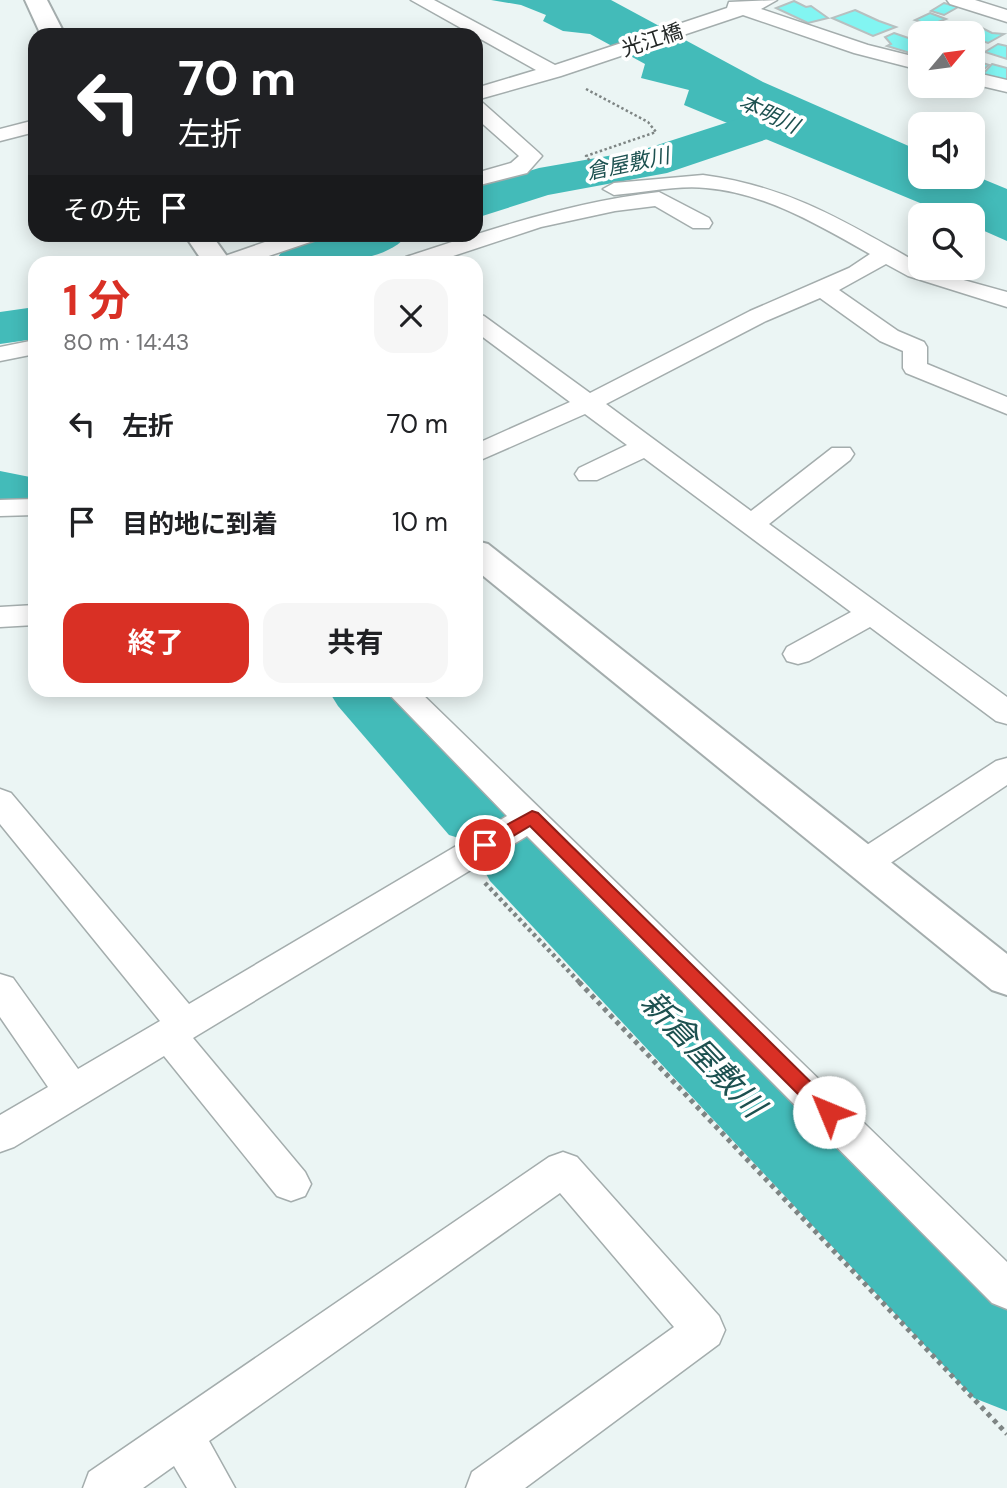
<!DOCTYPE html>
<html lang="ja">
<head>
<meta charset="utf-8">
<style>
  :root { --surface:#fff; --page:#f6f6f6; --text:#202124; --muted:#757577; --accent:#d93025 }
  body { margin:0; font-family:"DM Sans","Noto Sans JP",sans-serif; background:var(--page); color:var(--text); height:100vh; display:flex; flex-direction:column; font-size:26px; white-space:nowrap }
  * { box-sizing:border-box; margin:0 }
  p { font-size:23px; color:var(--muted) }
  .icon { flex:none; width:38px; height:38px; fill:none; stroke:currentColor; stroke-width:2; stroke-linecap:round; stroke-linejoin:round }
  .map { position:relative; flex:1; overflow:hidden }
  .details { position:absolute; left:28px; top:256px; width:455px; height:441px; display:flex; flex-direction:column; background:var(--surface); border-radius:21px; box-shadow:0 4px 18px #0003 }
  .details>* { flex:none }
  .hud { position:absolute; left:28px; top:28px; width:455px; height:214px; border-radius:21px; box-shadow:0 4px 18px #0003; background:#202124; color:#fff; overflow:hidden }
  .needle { width:46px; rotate:61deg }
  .tools { position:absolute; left:908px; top:21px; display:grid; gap:14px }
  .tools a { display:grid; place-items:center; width:77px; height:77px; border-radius:14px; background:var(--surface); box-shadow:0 4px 18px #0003; font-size:35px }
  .pin { position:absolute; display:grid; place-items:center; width:60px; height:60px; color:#fff; margin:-30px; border:4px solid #fff; border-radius:50%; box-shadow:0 2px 7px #0007 }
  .me { position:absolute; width:77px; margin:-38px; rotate:315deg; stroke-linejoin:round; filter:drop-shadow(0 0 5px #0008) }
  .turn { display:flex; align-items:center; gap:24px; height:147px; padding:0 35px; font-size:32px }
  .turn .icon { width:91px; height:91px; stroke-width:2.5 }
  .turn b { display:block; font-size:49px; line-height:60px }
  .then { display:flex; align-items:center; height:66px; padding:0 35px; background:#0003; gap:14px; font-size:26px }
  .round { display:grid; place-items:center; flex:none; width:74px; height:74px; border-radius:21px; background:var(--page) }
  .head { display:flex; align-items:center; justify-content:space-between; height:119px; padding:0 35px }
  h1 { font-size:42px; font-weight:700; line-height:52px; color:var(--accent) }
  .button { display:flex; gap:14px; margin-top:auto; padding:14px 35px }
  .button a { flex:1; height:80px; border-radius:21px; background:var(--accent); color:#fff; font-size:28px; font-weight:700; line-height:80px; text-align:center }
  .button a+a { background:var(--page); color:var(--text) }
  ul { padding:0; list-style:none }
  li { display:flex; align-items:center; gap:21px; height:98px; padding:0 35px }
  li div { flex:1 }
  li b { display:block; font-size:26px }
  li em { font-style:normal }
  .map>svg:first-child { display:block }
  .water { fill:#43bbb9 }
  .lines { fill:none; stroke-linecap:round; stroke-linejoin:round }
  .river { fill:#43bbb9; fill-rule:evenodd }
  .building { fill:#82f5f2; stroke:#b7c0c0; stroke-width:2 }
  .street-casing { stroke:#a4adad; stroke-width:3 }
  .secondary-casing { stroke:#a4adad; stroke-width:4 }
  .path-far2 { stroke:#7e8584; stroke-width:2.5; stroke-dasharray:2.5 2.5; stroke-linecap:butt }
  .path-far1 { stroke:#7e8584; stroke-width:4.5; stroke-dasharray:3.5 3.5; stroke-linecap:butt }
  .path { stroke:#7e8584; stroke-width:5; stroke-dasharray:4.5 4.5; stroke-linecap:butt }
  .street { fill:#fff; fill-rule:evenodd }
  .secondary { fill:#fff; fill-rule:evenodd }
  .route { fill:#d93025; stroke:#8d1f18; stroke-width:2 }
  .labels { text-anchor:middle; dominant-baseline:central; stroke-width:7; stroke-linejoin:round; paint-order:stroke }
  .far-street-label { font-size:21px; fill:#242827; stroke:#fff }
  .far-water-label { font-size:21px; font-style:italic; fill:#1d5150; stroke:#fff }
  .near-water-label { font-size:32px; font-style:italic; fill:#1d5150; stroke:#fff }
</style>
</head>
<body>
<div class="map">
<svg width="1007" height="1488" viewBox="0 0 1007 1488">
  <rect width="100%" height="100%" fill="#ebf5f4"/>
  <polygon class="water" points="491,0 611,0 763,82 920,151 920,177 973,175 1007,189 1007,241 973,226 973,215 949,215 684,105 689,90 641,78 645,64 590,34 563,31 543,21 546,15 521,5"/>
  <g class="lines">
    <g class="river">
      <polygon points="778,106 794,110 801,120 794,130 667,173 548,195 476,218 476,187 539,168 642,150"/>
      <path d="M332,234H408C386,266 310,265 275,262L282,251Z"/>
      <polygon points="35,307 35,339 0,344 0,312"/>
      <polygon points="0,471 35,478 35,514 0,507"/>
      <polygon points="328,690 401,690 501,797 511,816 501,835 475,843 449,835 338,706"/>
      <polygon points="516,833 542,841 1007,1301 1007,1411 974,1398 490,881 479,861 490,841"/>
    </g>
  </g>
  <g class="building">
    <polygon points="794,1 806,7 811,6 828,18 808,23 776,8"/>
    <polygon points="944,3 958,7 944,15 931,11"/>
    <polygon points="855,10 879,21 896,27 873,36 832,18"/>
    <polygon points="930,13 946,19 930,25 915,20"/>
    <polygon points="974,24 992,33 1004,34 988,43 973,38 973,33 959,33"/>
    <polygon points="894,33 920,42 920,56 887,46 891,44 885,37"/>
    <polygon points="998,44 1007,46 1007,59 985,52"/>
    <polygon points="973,60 989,65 978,74 973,72"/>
    <polygon points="992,64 1007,68 1007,81 982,75"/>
  </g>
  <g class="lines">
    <g class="street-casing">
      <g id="street">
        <polygon points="411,0 434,0 555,65 727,8 729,2 777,0 761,9 868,45 920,58 920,70 854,53 743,15 561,76 476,100 476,88 536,70"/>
        <polygon points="947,0 975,0 1007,10 1007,22 950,4"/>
        <polygon points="973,72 1007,80 1007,92 973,84"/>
        <polygon points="476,101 483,103 538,152 542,156 527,173 476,186 476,173 511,163 519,156 476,118"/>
        <polygon points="35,120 35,132 0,141 0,129"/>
        <path d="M703,175C791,187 845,222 920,264V268L1007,292V307L908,276L886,264L839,290L898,331L924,342L927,347V364L1007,397V414L906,373L903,368V351L880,341L820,298L766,321L606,404L751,511L832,448H850L854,454L850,460L769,524L1007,697V724L996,721L870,627L809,661L798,664L787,661L783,654L787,647L851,612L644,458L597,480H579L575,474L579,468L627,445L585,414L476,462V444L570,402L476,332V314L484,316L590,393L750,311L849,268L870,254C818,225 766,193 706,188C676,185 643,193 614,195L603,189L614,183Z"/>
        <path d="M659,192L709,218L712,223L709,228H693L655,206L615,211L541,227L435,262H403L406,257C489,230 571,202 659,192Z"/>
        <polygon points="288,234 322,234 319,239 251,262 219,262 222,257"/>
        <polygon points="35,340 35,354 0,361 0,347"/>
        <polygon points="35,499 35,515 0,516 0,500"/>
        <polygon points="35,605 35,625 0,627 0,607"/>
        <polygon points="385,690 418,690 1007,1262 1007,1309 992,1303 527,836 193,1038 305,1172 311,1184 305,1196 291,1201 277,1196 164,1056 14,1147 0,1152 0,1115 48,1087 0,1017 0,974 13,978 78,1069 160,1021 0,824 0,789 11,793 189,1004 507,816"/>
        <polygon points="1007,758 1007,785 877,872 865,876 853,872 848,863 853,854 996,761"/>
        <polygon points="563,1152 577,1157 719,1316 725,1330 719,1344 525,1488 466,1488 472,1472 674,1327 560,1193 209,1441 235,1488 187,1488 174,1466 143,1488 83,1488 89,1472 549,1157"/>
      </g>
    </g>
    <g class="secondary-casing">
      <g id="secondary">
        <polygon points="25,0 47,0 65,35 41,35"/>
        <polygon points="184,234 211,234 231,262 203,262"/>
        <polygon points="476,541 488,544 1007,954 1007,995 992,990 476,570"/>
      </g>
    </g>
    <polyline class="path-far2" points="586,89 648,122 656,132 586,156 597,170"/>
    <polyline class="path-far1" points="485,883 581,984"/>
    <polyline class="path" points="579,982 1007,1434"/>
    <use href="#street" class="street"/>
    <use href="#secondary" class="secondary"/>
  </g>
  <polygon class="route" points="532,811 538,813 836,1107 838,1112 836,1118 822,1118 530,826 491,849 479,849 477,845 479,840"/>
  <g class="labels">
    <g class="far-street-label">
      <text transform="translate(652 40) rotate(-18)">光江橋</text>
    </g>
    <g class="far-water-label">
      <text transform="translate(769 114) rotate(25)">本明川</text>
      <text transform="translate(628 164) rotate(-12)">倉屋敷川</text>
    </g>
    <g class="near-water-label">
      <text transform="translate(703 1054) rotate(46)">新倉屋敷川</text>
    </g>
  </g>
</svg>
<div class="tools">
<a><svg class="needle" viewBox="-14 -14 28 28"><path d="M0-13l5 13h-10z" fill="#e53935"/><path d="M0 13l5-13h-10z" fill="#757577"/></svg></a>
<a><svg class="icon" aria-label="sound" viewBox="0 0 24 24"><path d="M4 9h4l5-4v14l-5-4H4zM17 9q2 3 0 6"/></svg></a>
<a><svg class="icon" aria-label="search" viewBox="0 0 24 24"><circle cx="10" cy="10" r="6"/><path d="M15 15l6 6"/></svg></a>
</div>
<div class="pin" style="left:485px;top:845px;background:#d93025"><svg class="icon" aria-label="arrive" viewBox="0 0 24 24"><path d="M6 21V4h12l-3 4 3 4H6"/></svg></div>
<svg class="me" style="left:829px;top:1112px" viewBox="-20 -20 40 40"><circle r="19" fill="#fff"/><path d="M0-13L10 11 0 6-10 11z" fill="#d93025"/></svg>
<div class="hud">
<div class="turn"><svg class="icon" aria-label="left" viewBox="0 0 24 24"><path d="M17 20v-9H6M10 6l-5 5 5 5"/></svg><div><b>70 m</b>左折</div></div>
<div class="then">その先<svg class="icon" aria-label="arrive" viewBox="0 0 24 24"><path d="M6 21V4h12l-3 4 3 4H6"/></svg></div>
</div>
<section class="details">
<div class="head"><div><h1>1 分</h1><p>80 m · 14:43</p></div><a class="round"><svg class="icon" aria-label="close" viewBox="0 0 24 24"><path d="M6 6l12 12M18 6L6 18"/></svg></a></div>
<ul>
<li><svg class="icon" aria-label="left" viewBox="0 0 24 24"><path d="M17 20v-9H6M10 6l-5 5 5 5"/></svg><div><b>左折</b></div><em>70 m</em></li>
<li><svg class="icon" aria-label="arrive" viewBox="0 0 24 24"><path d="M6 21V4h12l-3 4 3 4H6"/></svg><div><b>目的地に到着</b></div><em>10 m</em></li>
</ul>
<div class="button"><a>終了</a><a>共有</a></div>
</section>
</div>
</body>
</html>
